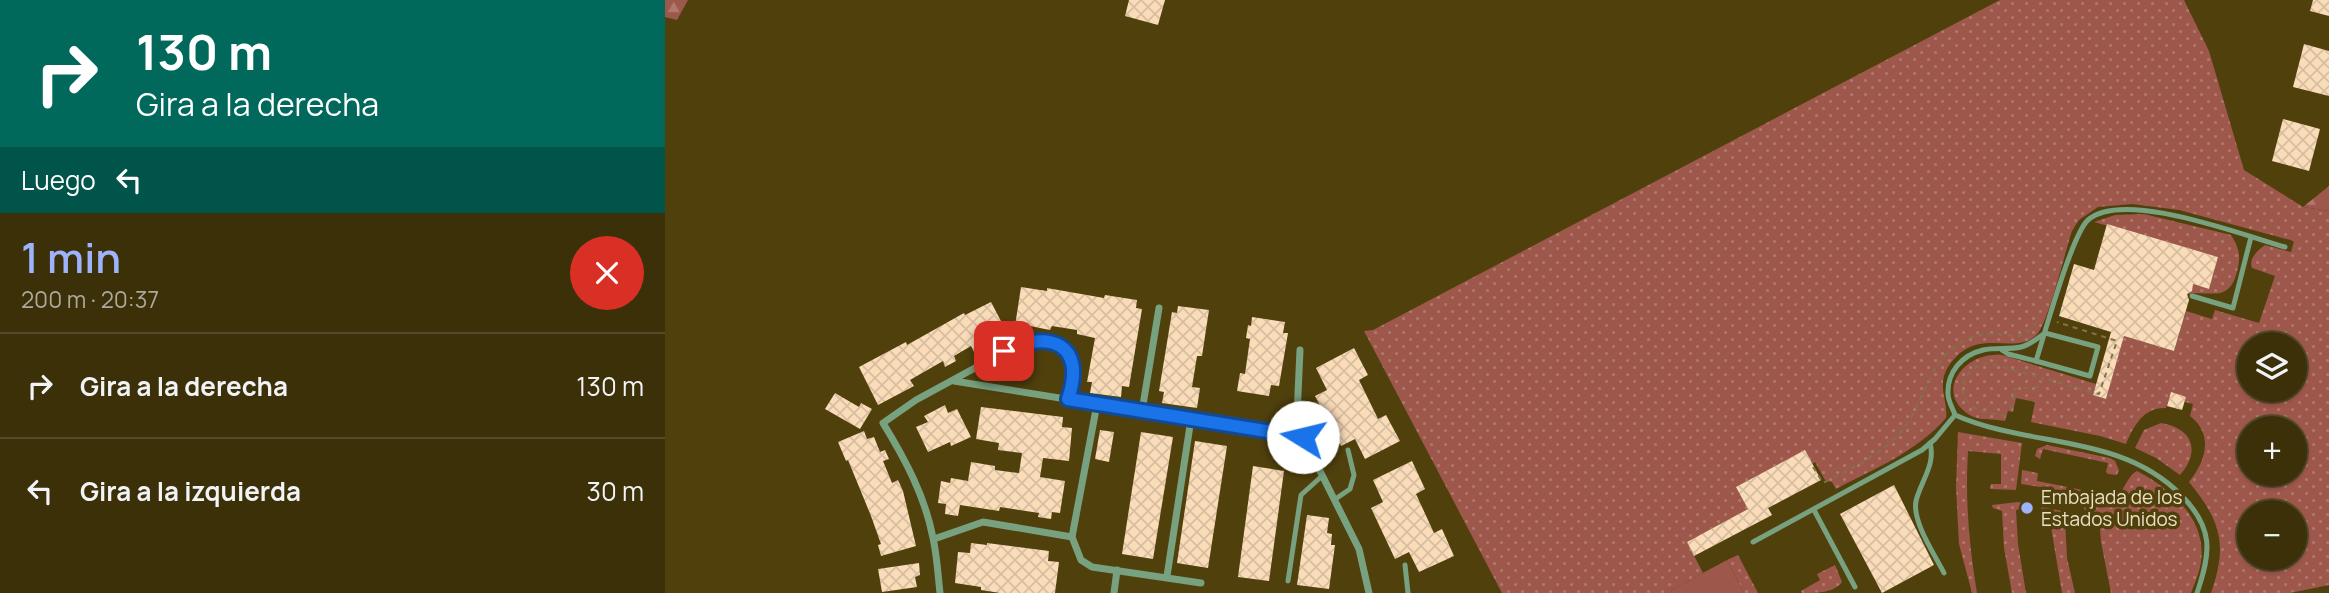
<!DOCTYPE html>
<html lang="es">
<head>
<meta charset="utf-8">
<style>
  :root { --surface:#3c3009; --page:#433812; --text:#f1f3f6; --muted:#aca99c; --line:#554b2a; --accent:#9db4fd }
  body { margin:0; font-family:Manrope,sans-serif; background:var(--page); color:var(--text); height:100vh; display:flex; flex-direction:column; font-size:26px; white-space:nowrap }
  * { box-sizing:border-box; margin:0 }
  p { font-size:23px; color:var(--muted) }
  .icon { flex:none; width:38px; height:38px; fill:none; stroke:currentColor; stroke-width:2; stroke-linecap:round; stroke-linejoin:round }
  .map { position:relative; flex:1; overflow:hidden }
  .side { display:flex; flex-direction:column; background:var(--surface); width:665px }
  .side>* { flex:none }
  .banner { background:#00695c; color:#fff; overflow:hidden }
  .controls { position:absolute; left:1572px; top:332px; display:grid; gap:14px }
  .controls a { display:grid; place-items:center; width:70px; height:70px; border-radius:50%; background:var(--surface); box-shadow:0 2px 5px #0004,0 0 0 2px var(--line); font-size:35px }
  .pin { position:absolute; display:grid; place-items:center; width:60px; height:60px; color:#fff; margin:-30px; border-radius:14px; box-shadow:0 4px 10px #0006 }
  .me { position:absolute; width:77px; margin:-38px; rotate:279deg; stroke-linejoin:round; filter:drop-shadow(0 0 5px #0008) }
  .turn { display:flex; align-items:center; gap:24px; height:147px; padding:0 21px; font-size:32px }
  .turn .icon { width:91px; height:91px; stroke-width:2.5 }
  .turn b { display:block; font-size:49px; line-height:60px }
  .then { display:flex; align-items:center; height:66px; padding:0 21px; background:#0003; gap:14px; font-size:26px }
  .round { display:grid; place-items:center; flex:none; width:74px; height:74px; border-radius:37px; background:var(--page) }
  .headline { display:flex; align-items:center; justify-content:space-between; height:119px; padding:0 21px }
  h1 { font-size:42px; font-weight:600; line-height:52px; color:var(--accent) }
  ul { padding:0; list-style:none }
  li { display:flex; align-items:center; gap:21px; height:105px; padding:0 21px; border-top:2px solid var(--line) }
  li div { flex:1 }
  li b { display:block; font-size:26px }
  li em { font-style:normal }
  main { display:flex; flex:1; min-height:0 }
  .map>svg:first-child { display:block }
  .green { fill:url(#green-dots); fill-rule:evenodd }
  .forest { fill:url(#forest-firs) }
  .pitch { fill:#9e574b }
  .building { fill:url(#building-cross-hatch) }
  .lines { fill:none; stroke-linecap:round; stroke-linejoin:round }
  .path { stroke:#817347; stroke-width:2; stroke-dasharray:5 5; stroke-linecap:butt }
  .lane { stroke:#78a180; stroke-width:5 }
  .street { stroke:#78a180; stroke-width:7 }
  .route-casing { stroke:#114b97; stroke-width:18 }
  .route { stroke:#1a73e8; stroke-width:12 }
  .poi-dot { fill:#9db4fd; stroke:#50400c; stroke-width:2.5 }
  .labels { text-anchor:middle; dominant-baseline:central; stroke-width:7; stroke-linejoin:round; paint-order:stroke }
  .poi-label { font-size:19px; fill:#eae1c7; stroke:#50400c; text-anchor:start }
</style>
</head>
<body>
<main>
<section class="side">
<div class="banner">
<div class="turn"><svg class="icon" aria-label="right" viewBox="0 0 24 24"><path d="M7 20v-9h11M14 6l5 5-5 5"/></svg><div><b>130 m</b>Gira a la derecha</div></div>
<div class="then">Luego<svg class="icon" aria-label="left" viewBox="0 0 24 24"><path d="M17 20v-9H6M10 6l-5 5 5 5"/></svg></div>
</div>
<div class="headline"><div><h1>1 min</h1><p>200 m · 20:37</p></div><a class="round" style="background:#d93025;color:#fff"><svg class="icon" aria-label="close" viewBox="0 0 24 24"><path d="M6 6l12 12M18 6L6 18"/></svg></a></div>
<ul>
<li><svg class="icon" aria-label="right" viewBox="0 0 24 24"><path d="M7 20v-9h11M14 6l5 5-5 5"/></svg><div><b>Gira a la derecha</b></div><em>130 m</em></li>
<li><svg class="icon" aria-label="left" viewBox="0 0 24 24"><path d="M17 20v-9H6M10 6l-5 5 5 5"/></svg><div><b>Gira a la izquierda</b></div><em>30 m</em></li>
</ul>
</section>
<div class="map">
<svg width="1664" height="593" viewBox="0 0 1664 593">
  <defs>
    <pattern id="green-dots" width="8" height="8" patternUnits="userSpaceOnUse" patternTransform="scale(1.75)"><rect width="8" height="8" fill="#9e574b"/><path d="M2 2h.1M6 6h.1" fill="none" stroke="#b0776c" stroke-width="1.8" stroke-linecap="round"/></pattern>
    <pattern id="forest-firs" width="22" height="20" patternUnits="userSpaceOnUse" patternTransform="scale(1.75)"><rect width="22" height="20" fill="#9e574b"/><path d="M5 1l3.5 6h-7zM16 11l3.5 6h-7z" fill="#b0776c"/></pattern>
    <pattern id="building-cross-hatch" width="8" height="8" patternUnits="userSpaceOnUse" patternTransform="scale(1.75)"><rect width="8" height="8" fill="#fbdcb9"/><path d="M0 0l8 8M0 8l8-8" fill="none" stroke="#d7bea0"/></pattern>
  </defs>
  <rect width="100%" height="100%" fill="#50400c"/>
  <g class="green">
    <path d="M1335,0H1519L1544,51L1579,170L1638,207L1664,211V585L1625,593H1546C1563,545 1556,521 1524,482C1541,461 1549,435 1525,416L1528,404L1520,402V397L1506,393L1501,408C1479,407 1469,425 1461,444L1435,436L1366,422L1370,402L1351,398L1348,412L1343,411L1340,421C1327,418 1315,422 1303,414C1269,391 1300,351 1337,355L1431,384L1428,395L1441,399L1459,336L1509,351L1521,311L1547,319L1550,310L1594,323L1610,276L1587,268C1583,259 1593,250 1600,245L1626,252L1629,241L1514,210L1467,204L1433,207L1414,220L1407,231C1400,252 1384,319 1373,333C1354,357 1317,328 1290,358C1285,363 1281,369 1279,376C1275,391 1283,404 1281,418C1251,452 1211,468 1171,489L1167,482L1160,480L1150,462L1147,464L1083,509L1022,542L1038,573L1006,590L1007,593H837L699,331L708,330ZM1584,345H1629V390H1584ZM1584,429H1629V474H1584ZM1584,513H1629V558H1584Z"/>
    <path d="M1479,214L1566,235C1573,246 1576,254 1573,267C1565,309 1541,286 1517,296L1521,282L1544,289L1553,257L1429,222L1450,215Z"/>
    <path d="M1496,423C1528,428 1536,452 1515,475L1491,458L1470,448L1479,430Z"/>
    <path d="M1293,432L1357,443L1351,490L1325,489L1326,484H1336V454L1303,451C1300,500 1304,545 1312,593H1307L1294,544L1291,487Z"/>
    <polygon points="1382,445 1445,458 1450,461 1454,470 1452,475 1443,474 1441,472 1443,463 1378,449 1375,459 1370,456 1372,449"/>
    <path d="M1357,470L1373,473L1372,481L1413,489L1450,501C1458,492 1463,475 1472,471C1508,490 1545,522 1535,567C1533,576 1529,585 1526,593H1446L1436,542L1434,516H1423L1416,502L1387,495V489L1356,484Z"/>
    <polygon points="1353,502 1361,504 1362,507 1351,510 1353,544 1361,593 1347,593 1339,548 1337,511 1328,508 1327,505"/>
    <polygon points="1377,507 1408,513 1409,515 1408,519 1400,519 1402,558 1410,593 1397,593 1384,515 1376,515 1374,512"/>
    <polygon points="1073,555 1093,593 1079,593 1062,560"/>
    <path d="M1170,565L1177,582C1169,593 1152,593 1137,593L1136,591L1155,580L1152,574Z"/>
  </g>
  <g class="forest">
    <polygon points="0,0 23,0 12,20 0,17"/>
    <polygon points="1664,186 1664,211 1638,207"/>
  </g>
  <polygon class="pitch" points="1062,560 1079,593 1007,593 1006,590"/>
  <g class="building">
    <polygon points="464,0 500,0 493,25 460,16"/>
    <polygon points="1648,0 1664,0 1664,16 1645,11"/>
    <polygon points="1639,44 1664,51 1664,96 1628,87"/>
    <polygon points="1618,119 1655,129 1644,171 1607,161"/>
    <polygon points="1442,224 1553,257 1544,289 1528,284 1527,291 1522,294 1524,300 1509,351 1459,336 1441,399 1428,395 1446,332 1394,316 1409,264 1429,270"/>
    <polygon points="356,287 382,291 382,288 439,298 440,295 472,300 471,308 477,309 464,387 457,386 456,397 425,393 427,382 422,382 430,338 412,334 412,330 387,326 385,330 360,325 360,328 350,326"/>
    <polygon points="326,302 337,323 340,321 346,332 309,352 306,346 289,356 291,361 280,367 278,361 245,380 249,386 213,405 194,367 241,342 242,345 299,313 300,315"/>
    <polygon points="513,306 544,310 537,356 532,356 527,387 535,388 532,408 497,403 499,392 494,391 507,312 512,313"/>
    <polygon points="587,317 620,322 618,333 623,333 614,386 606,385 604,396 572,391 575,373 580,374 585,339 581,338 583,325 586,326"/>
    <polygon points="689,348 703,375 694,380 713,419 721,415 735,441 700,459 690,439 676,446 650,396 662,390 651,368"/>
    <polygon points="1506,392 1521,397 1517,410 1502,406"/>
    <polygon points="170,393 194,407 196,403 207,409 195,429 160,409"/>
    <polygon points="280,405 283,413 292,409 306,437 286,446 285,442 263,452 251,427 263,422 259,416"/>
    <polygon points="316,407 398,417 397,427 407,428 404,461 378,458 375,477 400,481 395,513 387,512 386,519 373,517 374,513 335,507 334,511 295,505 293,516 280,514 281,504 273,503 276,481 285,483 286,478 303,481 306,462 330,466 330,470 354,473 357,453 333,450 334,443 311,439"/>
    <polygon points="435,430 449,432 444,462 430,459"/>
    <polygon points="199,431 202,439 209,437 215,452 220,450 224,459 218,461 227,483 233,480 238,491 251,546 216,556 213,545 216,544 206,516 183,460 181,461 173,442"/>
    <polygon points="476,432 508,437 488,559 457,554"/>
    <polygon points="530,441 562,446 543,568 512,563"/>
    <polygon points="1140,450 1156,480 1103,508 1107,515 1029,556 1022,542 1083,509 1071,487"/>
    <polygon points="747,461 760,489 751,494 769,533 777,529 789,556 754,572 744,552 730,559 706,508 718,502 708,480"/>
    <polygon points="588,466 619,471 604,581 573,577"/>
    <polygon points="1229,485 1269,565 1217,593 1175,514"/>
    <polygon points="642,515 664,518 662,533 667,534 666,545 670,545 664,589 632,585"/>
    <polygon points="306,543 322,545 322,543 384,551 383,561 394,562 390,593 335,593 316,590 316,587 290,583 293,552 305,553"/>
    <polygon points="254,563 255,575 250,577 252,587 217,592 213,569"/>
  </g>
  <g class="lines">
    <g class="path">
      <polyline points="1346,410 1350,389 1372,387 1378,378 1434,394 1452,341 1392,322"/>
      <path d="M1341,416C1329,413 1313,413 1304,403C1288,387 1305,365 1323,363L1377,378"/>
      <path d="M1148,467L1158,483C1193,465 1226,451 1247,416C1260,393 1266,365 1288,348C1302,336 1319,332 1338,335C1343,335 1349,337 1354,336C1363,334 1368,327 1374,319"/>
    </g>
    <g class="lane">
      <polyline points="1527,296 1568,308 1586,237"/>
      <path d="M1337,350L1343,354L1371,361C1379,336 1407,234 1423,220C1458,189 1577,235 1620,247"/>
      <path d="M1371,361L1425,376L1433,347L1380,333C1373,338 1365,345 1356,347C1344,350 1330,347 1318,350C1297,355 1282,372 1283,394C1283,401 1288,409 1290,415C1364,448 1455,433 1516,495C1549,528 1546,552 1532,593"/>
      <path d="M1265,443C1271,464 1256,481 1251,501C1247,522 1270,555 1279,573"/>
      <polyline points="669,500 685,489 689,475 683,450"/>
      <polyline points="1149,510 1190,587"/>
      <polyline points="1088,542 1257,450 1270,439 1290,415"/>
      <polyline points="740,565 743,593"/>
      <polyline points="623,581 636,495 657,476"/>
    </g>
    <g class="street">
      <polyline points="635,350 632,416 638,437 694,549 704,593"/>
      <polyline points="289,381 638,437"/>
      <polyline points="477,411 494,308"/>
      <polyline points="407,537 432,404"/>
      <polyline points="269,539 318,522 407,537 416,560 427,567 536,583"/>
      <polyline points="502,576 526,419"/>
      <path d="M275,593C273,575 272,556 268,538C260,496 240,459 218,423L251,400L354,344L382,341L402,350L409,361V382L403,399"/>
      <polyline points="449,593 452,570"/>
    </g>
  </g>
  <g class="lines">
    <g class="route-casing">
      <path id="route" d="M339,351C385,329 422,344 403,399L638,437"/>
    </g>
    <use href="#route" class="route"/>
  </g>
  <circle class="poi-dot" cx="1362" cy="508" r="7"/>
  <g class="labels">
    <g class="poi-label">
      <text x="1376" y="497">Embajada de los<tspan x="1376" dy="22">Estados Unidos</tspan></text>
    </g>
  </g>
</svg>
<div class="controls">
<a><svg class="icon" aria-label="layers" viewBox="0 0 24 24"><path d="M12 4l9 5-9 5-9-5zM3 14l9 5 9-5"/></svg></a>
<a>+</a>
<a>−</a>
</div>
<div class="pin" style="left:339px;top:351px;background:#d93025"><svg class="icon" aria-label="arrive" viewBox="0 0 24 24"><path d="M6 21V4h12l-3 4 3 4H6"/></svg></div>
<svg class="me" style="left:638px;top:437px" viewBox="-20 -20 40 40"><circle r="19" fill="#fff"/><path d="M0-13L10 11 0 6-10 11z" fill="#1a73e8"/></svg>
</div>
</main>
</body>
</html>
